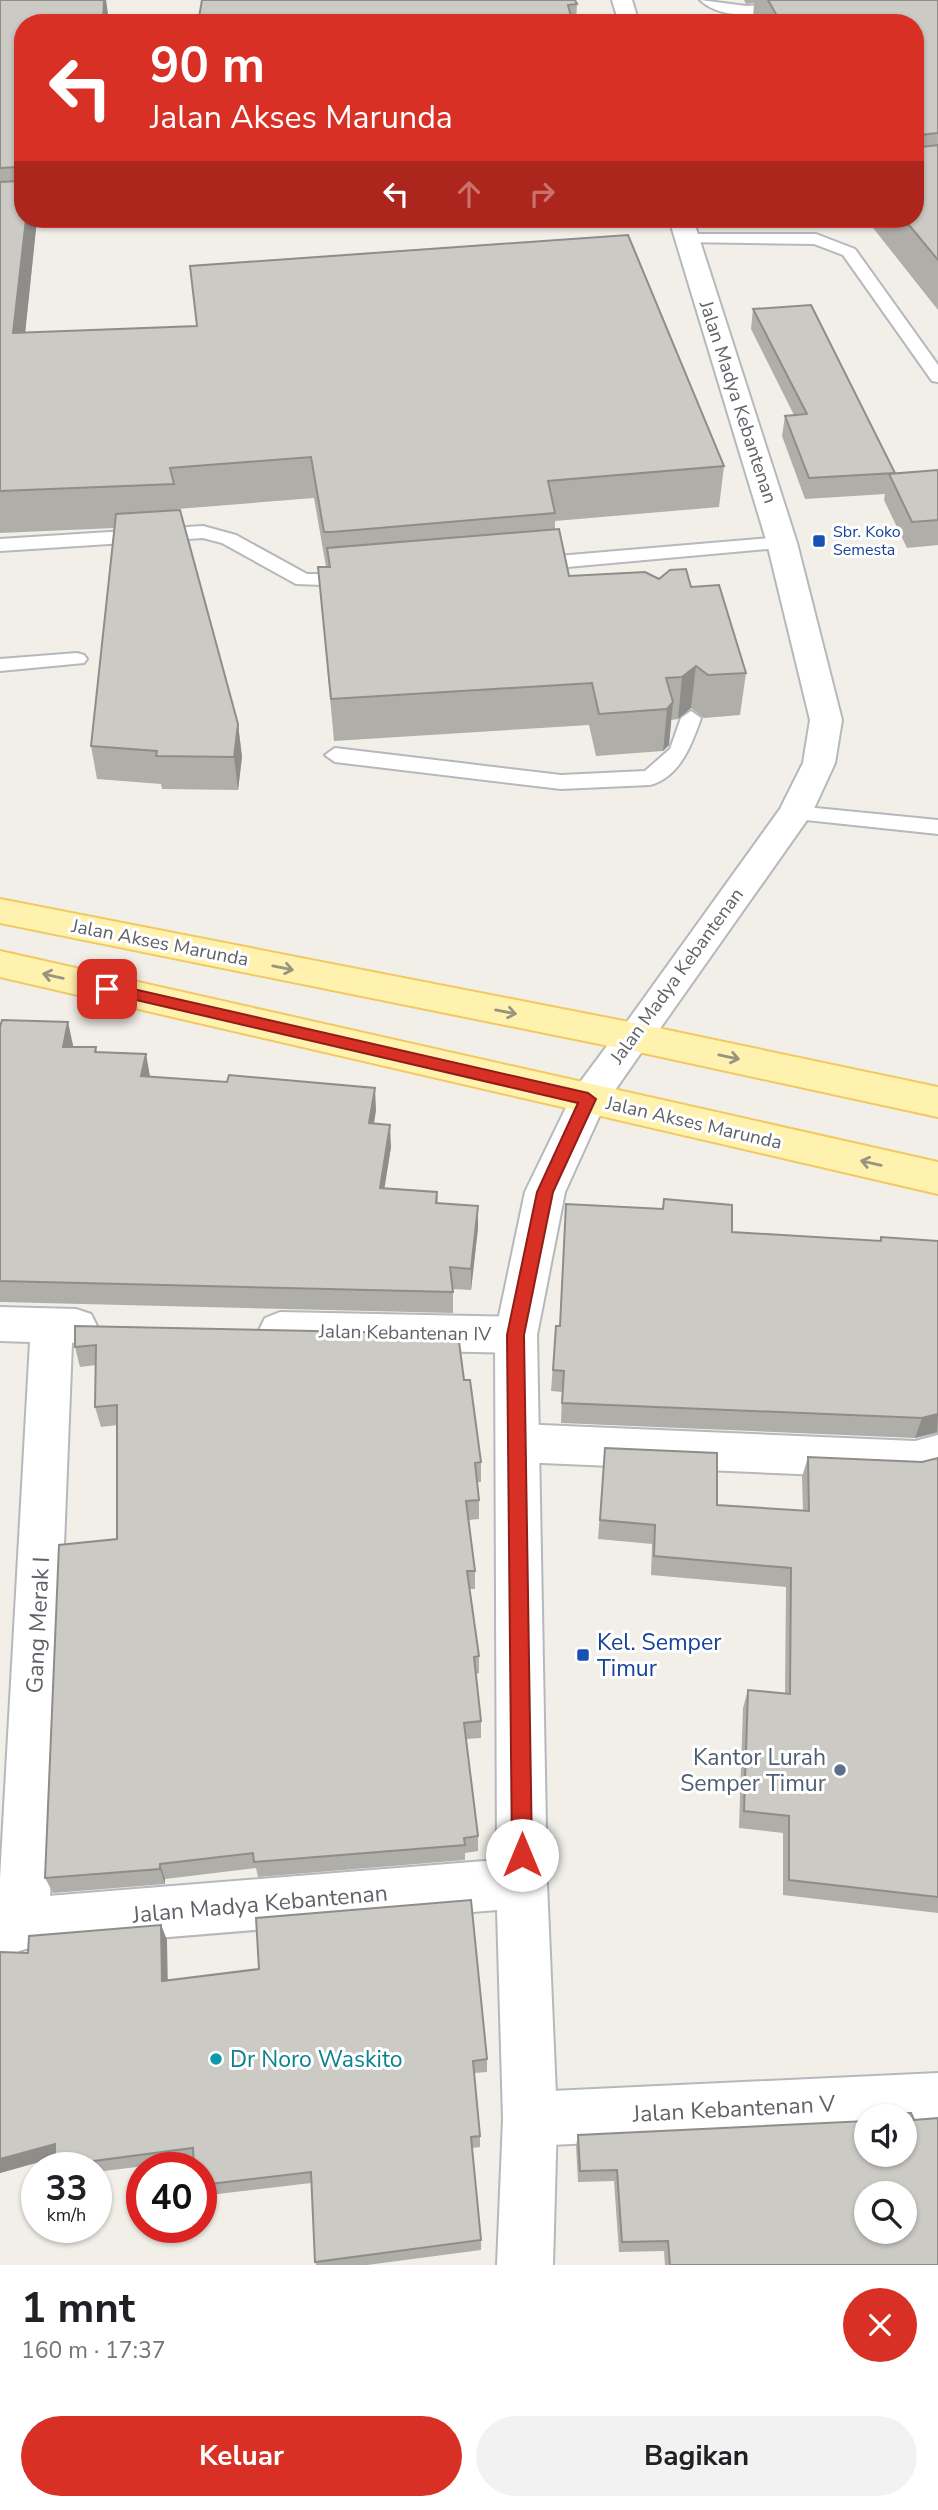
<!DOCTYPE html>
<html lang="id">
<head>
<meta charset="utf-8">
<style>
  :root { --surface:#fff; --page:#f2f2f2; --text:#202124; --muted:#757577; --accent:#d93025 }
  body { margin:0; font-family:"Nunito Sans",sans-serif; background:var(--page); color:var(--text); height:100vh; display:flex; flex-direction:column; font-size:26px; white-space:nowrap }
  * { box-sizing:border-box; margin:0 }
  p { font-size:23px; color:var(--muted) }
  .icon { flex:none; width:38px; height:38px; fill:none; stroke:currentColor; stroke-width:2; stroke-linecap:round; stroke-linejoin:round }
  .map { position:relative; height:2265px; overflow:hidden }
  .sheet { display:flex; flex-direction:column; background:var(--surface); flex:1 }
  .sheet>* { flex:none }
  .top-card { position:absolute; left:14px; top:14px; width:910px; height:214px; border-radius:28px; box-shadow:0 2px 5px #0004; background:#d93025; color:#fff; overflow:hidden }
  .buttons { position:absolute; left:854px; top:2104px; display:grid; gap:14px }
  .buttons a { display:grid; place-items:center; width:63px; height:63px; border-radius:50%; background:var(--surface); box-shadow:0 2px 5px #0004; font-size:35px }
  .speed { position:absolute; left:21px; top:2152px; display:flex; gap:14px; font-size:35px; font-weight:700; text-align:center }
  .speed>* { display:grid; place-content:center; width:91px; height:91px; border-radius:50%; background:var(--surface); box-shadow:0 2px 5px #0004; line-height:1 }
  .speed small { font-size:18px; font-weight:400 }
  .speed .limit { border:10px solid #d22; background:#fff; color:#111 }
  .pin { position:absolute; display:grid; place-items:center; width:60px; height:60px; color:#fff; margin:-30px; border-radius:14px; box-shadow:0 4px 10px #0006 }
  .me { position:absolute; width:77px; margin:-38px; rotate:0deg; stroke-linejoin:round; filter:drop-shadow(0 0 5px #0008) }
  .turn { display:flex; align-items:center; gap:24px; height:147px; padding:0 21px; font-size:32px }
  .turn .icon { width:91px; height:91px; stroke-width:2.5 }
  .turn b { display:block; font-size:49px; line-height:60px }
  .lanes { display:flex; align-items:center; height:66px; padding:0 21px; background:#0003; justify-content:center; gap:35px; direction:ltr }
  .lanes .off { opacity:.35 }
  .round { display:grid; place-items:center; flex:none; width:74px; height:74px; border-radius:37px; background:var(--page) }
  .overview { display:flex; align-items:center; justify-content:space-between; height:119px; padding:0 21px }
  h1 { font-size:42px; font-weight:700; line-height:52px }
  .action { display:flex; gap:14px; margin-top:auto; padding:14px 21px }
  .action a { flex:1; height:80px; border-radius:42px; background:var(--accent); color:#fff; font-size:28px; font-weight:700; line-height:80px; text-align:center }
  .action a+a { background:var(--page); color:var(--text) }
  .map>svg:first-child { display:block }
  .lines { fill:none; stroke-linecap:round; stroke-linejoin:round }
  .service-casing { stroke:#b5b8bc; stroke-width:4 }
  .minor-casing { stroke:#b5b8bc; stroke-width:4 }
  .tertiary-casing { stroke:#b5b8bc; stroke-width:4 }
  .primary-casing { stroke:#f2c960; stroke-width:4 }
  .service { fill:#fff; fill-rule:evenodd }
  .minor { fill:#fff; fill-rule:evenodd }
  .tertiary { fill:#fff; fill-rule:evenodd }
  .primary { fill:#fff2af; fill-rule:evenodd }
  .wall { fill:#afaea9 }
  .shaded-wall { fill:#8f8d8a }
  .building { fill:#cccac5; stroke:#8f8d8a; stroke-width:2; fill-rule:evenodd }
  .oneway { stroke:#979581 }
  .route { fill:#d93025; stroke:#8d1f18; stroke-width:2 }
  .transit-dot { fill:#1a4fb4; stroke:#fff; stroke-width:2.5 }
  .service-dot { fill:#5c6f8a; stroke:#fff; stroke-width:2.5 }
  .culture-dot { fill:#0f9aa8; stroke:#fff; stroke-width:2.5 }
  .labels { text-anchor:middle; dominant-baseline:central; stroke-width:6; stroke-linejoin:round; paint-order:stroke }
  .far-transit-label { font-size:16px; fill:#164399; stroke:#fff; text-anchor:start }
  .street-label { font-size:19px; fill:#5f6368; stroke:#fff }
  .near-street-label { font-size:23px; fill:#5f6368; stroke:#fff }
  .near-transit-label { font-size:23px; fill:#164399; stroke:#fff; text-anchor:start }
  .near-service-label { font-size:23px; fill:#4e5e75; stroke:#fff; text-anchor:end }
  .near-culture-label { font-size:23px; fill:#0d838f; stroke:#fff; text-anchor:start }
</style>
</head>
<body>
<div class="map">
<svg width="938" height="2265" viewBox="0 0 938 2265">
  <rect width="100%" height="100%" fill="#f1efe8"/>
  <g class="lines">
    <g class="service-casing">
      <g id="service">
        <path d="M700,0L746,6L787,4L794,8L787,12C760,14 722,21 700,0Z"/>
        <polygon points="687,234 816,234 855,249 938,365 938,382 932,381 843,255 814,244 682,242 682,236"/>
        <polygon points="203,526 236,535 307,574 351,574 360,580 351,586 296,584 222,543 203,538 0,551 0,539"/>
        <polygon points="782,537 791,543 789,547 534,570 525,564 534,558"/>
        <polygon points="77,653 84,655 87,659 84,663 0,671 0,659"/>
        <path d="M691,711L701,718C692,744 680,777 650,785L561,789L335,762L325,755L335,748L561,775L645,771L670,749L681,718Z"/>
        <polygon points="795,806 938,820 938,834 787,818 784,813 787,808"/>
      </g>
    </g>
    <g class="minor-casing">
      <g id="minor">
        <polygon points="612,0 632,0 639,23 619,23"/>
        <polygon points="669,219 693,219 797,543 842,720 835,763 812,813 647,1047 634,1051 621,1047 616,1037 780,809 803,763 810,720 767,543"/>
        <polygon points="0,1307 76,1309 91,1314 97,1326 91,1338 72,1343 49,1924 41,1942 23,1950 5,1942 0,1930 0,1879 30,1342 0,1341"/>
        <polygon points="280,1312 516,1317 531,1323 537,1335 531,1347 516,1353 280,1348 265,1342 259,1330 265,1318"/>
        <polygon points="518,1424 915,1441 938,1435 938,1473 915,1479 518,1462 503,1456 496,1443 503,1430"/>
        <polygon points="938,2073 938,2127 905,2129 905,2116 866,2116 866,2130 530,2146 511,2138 503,2119 511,2100 530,2092"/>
      </g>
    </g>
    <g class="tertiary-casing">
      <polygon id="tertiary" points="634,1023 647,1027 652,1037 604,1106 565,1192 537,1335 547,1883 557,2119 553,2265 497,2265 503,2119 497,1910 24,1949 0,1960 0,1908 23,1898 497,1860 495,1335 525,1192 575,1089 621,1027"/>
    </g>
    <g class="primary-casing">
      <g id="primary">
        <polygon points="0,899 634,1023 938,1087 938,1117 634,1051 0,923"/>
        <polygon points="0,951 938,1162 938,1194 0,977"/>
      </g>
    </g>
    <use href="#service" class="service"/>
    <use href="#minor" class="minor"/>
    <use href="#tertiary" class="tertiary"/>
    <use href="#primary" class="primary"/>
  </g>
  <g class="wall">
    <polygon points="0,0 106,0 109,23 23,23 23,219 37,219 25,332 724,466 719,507 555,521 555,529 569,576 659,579 691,587 746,673 740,715 704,718 691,708 678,719 671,720 669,745 663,751 596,756 589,725 334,741 318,567 326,567 314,498 177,509 238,724 242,757 238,790 162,789 161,784 97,779 91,746 114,528 0,533"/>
    <polygon points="744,0 938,0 938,310 866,219 915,219 915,23 756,23 753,17 754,3 746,4"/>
    <polygon points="577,4 576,23 198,23"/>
    <polygon points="753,309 895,473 938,470 938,545 907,548 884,500 885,494 805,499 782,436 785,416 794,415 751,329"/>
    <polygon points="0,1027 73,1045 73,1047 96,1047 97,1052 150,1077 376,1110 374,1124 391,1147 384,1188 437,1192 438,1203 478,1206 478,1228 471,1290 453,1289 453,1313 0,1302"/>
    <polygon points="664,1199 732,1232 879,1241 881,1237 938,1241 938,1433 915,1438 561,1423 562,1392 551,1391 556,1326 560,1326 662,1209"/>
    <polygon points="75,1326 464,1380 481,1462 481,1482 477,1482 479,1500 479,1519 469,1520 475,1571 475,1589 470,1589 479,1656 479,1673 476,1674 481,1721 481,1738 466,1739 478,1836 478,1851 465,1853 465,1860 258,1877 256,1868 165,1879 165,1884 53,1893 45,1878 117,1539 117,1425 101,1427 95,1407 96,1365 80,1367 75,1347"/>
    <polygon points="605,1448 717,1505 803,1511 802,1477 808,1457 922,1462 938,1458 938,1913 783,1895 783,1833 739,1828 743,1708 748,1690 785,1694 786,1587 651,1575 652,1544 598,1539"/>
    <polygon points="161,1925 167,1940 167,1980 487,2059 487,2072 474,2073 480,2136 480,2147 472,2148 481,2240 481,2250 367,2265 316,2265 311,2183 201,2196 201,2168 193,2160 96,2172 96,2168 56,2168 55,2166 55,2158 0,2173 0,1952 28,1953"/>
    <polygon points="914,2120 938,2265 665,2265 664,2251 619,2252 614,2181 578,2182 576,2146 578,2135"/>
  </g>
  <g class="shaded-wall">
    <polygon points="104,0 106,0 109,23 103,23"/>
    <polygon points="26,219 37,219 21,373 13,333"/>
    <polygon points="696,666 691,708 678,719 682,677"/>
    <polygon points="673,702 669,745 663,751 667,709"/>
    <polygon points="238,724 242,757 238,790 234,757"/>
    <polygon points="68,1022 73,1045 68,1069 63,1047"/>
    <polygon points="146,1054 150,1076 141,1076"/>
    <polygon points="375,1088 376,1110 370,1145 369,1123"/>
    <polygon points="390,1125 391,1147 381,1210 380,1188"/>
    <polygon points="478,1206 478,1228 471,1290 471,1269"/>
    <polygon points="938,1414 937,1432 915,1438 922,1418"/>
    <polygon points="160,1864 165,1879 165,1884 160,1869"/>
    <polygon points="161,1925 167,1940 168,1994 162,1981"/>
    <polygon points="55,2144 63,2155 0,2173 0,2159"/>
  </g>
  <g class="building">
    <polygon points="0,0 104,0 103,23 23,23 23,219 26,219 13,333 197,326 190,266 628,235 724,466 548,481 555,513 332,532 324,532 311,457 170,468 174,484 0,491 0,182 18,181 18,167 0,168"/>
    <polygon points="202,0 575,0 577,4 568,5 573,23 198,23"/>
    <polygon points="768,0 938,0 938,133 920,135 922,147 938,145 938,260 904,219 915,219 915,23 781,23"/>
    <polygon points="811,305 895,473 809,478 785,416 807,414 753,309"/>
    <polygon points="938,470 938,520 912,522 889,474"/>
    <polygon points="180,510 238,724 234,757 156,756 157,751 91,746 116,514"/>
    <polygon points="559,529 569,576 645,572 659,579 670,570 686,569 691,587 719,585 746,673 708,675 696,666 682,677 666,678 673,702 667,709 599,714 592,683 331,699 318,567 330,567 327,548"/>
    <polygon points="2,1020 68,1022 63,1047 96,1047 95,1052 146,1054 141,1076 227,1082 229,1075 375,1088 369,1123 390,1125 380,1188 437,1192 436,1203 478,1206 471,1269 450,1267 453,1292 0,1281 0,1027"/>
    <polygon points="664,1199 732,1205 732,1232 881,1241 881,1237 938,1241 938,1414 922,1418 562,1403 564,1371 553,1370 556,1326 560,1326 566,1204 663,1209"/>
    <polygon points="75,1326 458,1334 464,1380 470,1380 481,1462 475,1463 479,1500 466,1501 475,1571 467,1571 479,1656 474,1657 481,1721 464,1723 478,1836 464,1838 465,1845 254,1862 253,1853 160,1864 160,1869 45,1878 59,1545 117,1539 117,1405 95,1407 96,1345 75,1347"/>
    <polygon points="605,1448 717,1453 717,1505 809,1511 808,1457 922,1462 938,1458 938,1897 789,1880 789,1816 744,1811 748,1690 790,1694 791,1568 654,1556 655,1525 600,1520"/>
    <polygon points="471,1900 487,2059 473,2061 480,2136 471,2137 481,2240 315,2262 311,2172 201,2185 201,2168 194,2168 193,2148 55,2166 55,2144 0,2159 0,1952 28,1953 29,1936 161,1925 162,1981 259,1969 256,1918"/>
    <path d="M911,2113L914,2120L938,2118V2265H670L668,2241L622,2242L617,2170L580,2171L578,2135L866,2121V2154H905V2116H876L877,2114ZM866,2193H905V2231H866Z"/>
  </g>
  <defs><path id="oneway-shaft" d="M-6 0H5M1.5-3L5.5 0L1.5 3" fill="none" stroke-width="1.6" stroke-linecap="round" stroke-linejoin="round" transform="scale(1.75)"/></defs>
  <g class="oneway">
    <use href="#oneway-shaft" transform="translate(283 968) rotate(11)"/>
    <use href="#oneway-shaft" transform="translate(53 976) rotate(-167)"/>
    <use href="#oneway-shaft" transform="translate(506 1012) rotate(11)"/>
    <use href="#oneway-shaft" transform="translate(729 1057) rotate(12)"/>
    <use href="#oneway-shaft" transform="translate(871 1163) rotate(-167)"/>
  </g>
  <polygon class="route" points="107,983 588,1093 596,1099 553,1192 524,1335 532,1855 529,1862 522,1866 515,1862 512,1855 507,1335 537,1192 578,1103 102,992 99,989"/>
  <g class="transit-dot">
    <rect x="812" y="534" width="14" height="14" rx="3.5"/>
    <rect x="576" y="1648" width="14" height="14" rx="3.5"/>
  </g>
  <circle class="service-dot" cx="840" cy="1770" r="7"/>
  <circle class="culture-dot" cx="216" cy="2059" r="7"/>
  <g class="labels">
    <g class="far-transit-label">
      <text x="833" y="532">Sbr. Koko<tspan x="833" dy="18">Semesta</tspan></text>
    </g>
    <g class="street-label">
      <text transform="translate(738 402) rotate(72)">Jalan Madya Kebantenan</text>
      <text transform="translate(160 943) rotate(11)">Jalan Akses Marunda</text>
      <text transform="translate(677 976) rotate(-54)">Jalan Madya Kebantenan</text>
      <text transform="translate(694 1123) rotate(13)">Jalan Akses Marunda</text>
      <text transform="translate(405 1333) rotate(1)">Jalan Kebantenan IV</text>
    </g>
    <g class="near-street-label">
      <text transform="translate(38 1625) rotate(-87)">Gang Merak I</text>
      <text transform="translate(260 1904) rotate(-5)">Jalan Madya Kebantenan</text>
      <text transform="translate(734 2109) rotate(-3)">Jalan Kebantenan V</text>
    </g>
    <g class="near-transit-label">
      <text x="597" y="1642">Kel. Semper<tspan x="597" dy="26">Timur</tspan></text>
    </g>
    <g class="near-service-label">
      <text x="826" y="1757">Kantor Lurah<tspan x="826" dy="26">Semper Timur</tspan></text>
    </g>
    <g class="near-culture-label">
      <text x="230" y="2059">Dr Noro Waskito</text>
    </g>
  </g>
</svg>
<div class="buttons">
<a><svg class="icon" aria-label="sound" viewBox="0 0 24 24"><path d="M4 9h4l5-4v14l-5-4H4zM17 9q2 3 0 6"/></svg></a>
<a><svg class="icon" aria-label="search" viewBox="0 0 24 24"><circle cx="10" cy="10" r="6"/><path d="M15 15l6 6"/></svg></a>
</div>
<div class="speed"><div>33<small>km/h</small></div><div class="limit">40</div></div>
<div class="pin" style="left:107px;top:989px;background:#d93025"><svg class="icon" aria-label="arrive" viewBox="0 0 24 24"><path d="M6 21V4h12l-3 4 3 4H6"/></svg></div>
<svg class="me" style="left:522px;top:1855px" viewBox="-20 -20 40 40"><circle r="19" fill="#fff"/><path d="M0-13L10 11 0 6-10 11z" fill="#d93025"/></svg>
<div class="top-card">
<div class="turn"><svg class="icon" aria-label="left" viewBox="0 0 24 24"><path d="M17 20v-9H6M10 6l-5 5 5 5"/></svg><div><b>90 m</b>Jalan Akses Marunda</div></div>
<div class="lanes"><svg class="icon" aria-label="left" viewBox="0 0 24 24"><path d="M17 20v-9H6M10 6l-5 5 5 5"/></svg><svg class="icon off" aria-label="ahead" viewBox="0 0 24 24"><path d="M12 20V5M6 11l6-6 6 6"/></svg><svg class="icon off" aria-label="right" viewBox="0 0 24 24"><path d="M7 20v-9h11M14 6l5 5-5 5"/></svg></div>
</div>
</div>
<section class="sheet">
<div class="overview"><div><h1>1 mnt</h1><p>160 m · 17:37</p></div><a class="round" style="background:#d93025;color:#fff"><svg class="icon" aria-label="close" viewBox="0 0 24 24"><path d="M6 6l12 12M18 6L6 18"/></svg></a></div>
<div class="action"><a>Keluar</a><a>Bagikan</a></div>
</section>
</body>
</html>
